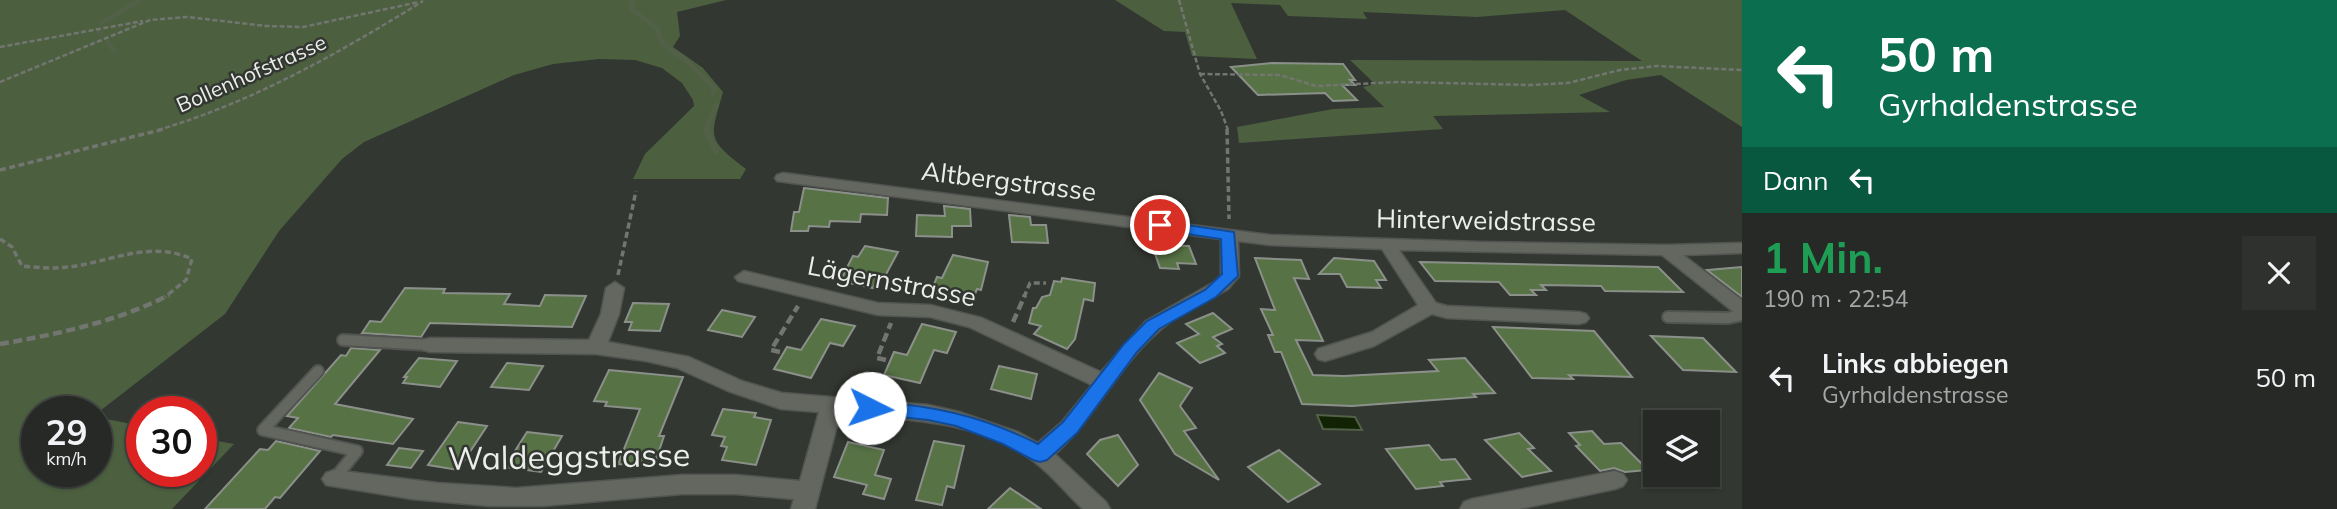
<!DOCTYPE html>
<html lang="de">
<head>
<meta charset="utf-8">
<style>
  :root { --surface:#262925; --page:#2e312d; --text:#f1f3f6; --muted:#a4a6a7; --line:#424542 }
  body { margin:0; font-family:Mulish,sans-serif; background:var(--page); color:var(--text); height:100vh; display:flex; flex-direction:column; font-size:26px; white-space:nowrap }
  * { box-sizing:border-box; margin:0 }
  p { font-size:23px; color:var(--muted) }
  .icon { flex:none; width:38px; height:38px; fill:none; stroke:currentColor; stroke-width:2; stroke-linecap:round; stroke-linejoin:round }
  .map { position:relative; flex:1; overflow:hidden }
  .panel { display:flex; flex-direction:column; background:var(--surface); width:595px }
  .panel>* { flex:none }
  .banner { background:#0b6e4f; color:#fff; overflow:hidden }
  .buttons { position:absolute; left:1643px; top:410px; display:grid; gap:14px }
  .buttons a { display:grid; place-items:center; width:77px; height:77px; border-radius:0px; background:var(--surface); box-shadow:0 2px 5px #0004,0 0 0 2px var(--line); font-size:35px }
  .speed { position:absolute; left:21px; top:396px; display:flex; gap:14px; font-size:35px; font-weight:700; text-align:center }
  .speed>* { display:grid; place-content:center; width:91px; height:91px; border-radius:50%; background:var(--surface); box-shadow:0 2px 5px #0004,0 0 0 2px var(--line); line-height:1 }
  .speed small { font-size:18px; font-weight:400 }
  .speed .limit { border:10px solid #d22; background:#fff; color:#111 }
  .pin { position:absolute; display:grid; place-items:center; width:60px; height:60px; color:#fff; margin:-30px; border:4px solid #fff; border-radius:50%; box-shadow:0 2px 7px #0007 }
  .me { position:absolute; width:77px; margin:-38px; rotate:94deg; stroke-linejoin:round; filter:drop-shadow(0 0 5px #0008) }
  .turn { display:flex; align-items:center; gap:24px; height:147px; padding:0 21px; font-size:32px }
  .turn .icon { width:91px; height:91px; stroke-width:2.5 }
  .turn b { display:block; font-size:49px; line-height:60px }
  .then { display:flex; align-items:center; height:66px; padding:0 21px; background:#0003; gap:14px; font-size:26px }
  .round { display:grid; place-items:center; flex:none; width:74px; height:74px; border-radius:0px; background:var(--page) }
  .summary { display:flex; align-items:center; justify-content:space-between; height:119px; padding:0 21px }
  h1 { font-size:42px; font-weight:700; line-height:52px; color:#1e9e55 }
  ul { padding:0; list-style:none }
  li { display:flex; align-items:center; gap:21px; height:91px; padding:0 21px }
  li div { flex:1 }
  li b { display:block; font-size:26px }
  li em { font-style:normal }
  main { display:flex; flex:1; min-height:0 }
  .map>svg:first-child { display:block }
  .green { fill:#4c6040 }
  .water { fill:#112302; stroke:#536048; stroke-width:2 }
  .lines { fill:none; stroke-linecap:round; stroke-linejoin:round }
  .stream-far1 { stroke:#536048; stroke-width:4.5 }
  .stream { stroke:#536048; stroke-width:6 }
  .building { fill:#577345; stroke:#8c908a; stroke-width:2 }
  .service-casing { stroke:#515450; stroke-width:14 }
  .minor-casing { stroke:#515450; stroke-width:3 }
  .path-far2 { stroke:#727570; stroke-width:2.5; stroke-dasharray:5 2.5; stroke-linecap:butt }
  .path-far1 { stroke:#727570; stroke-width:3.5; stroke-dasharray:6 3.5; stroke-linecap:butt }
  .path { stroke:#727570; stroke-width:4.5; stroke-dasharray:9 4.5; stroke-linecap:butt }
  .service { stroke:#636760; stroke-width:10 }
  .minor { fill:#636760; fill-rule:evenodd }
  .route { fill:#1a73e8; stroke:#114b97; stroke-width:2 }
  .labels { text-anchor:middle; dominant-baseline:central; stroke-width:5; stroke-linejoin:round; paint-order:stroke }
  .far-street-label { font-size:21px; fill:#eceeeb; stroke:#333731 }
  .street-label { font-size:26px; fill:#eceeeb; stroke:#333731 }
  .near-street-label { font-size:32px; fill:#eceeeb; stroke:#333731 }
</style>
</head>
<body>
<main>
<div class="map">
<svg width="1742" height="509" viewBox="0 0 1742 509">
  <rect width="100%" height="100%" fill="#333731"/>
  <g class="green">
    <path d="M0,0H726L677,12L680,36L673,47L703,68L723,92C710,138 706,139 746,169L740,179H633L645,154L694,106L693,100L682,83L662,68L635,60L599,59L553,64L514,75L364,142L342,159L279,231L225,314L96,414V411H37V471H96V417L142,426V471H201V438L234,444L172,509H0Z"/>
    <polygon points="1115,0 1742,0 1742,127 1661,75 1626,80 1579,95 1610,112 1433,116 1443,129 1239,143 1237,127 1333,109 1384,107 1363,87 1375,84 1350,60 1642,61 1565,10 1477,17 1363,12 1367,19 1288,16 1280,5 1231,3 1257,59 1192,56 1185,32 1164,31"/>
  </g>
  <polygon class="water" points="1317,415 1355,417 1362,430 1323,429"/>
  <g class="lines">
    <g class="stream-far1">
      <path d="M633,0L631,9L658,29C658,49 680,52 691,65C698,73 706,81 715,88L713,93"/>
      <polyline points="101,23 140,0"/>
      <polyline points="97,30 101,34"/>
      <polyline points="108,42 114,51"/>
      <polyline points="705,130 717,105"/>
    </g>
    <polyline class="stream" points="706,129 716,151"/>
  </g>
  <g class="building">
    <polygon points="1272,63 1343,64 1355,80 1350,80 1355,85 1342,85 1357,100 1333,101 1325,93 1258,95 1231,67"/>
    <polygon points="804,188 888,198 887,215 861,214 860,222 830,221 829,227 809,226 808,231 791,231 794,212 799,212"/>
    <polygon points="944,206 970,209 971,226 952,226 952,237 916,236 917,215 945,216"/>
    <polygon points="1009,215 1030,217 1031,225 1046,225 1048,243 1012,242"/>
    <polygon points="1152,245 1189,246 1196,264 1177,263 1179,269 1160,268"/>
    <polygon points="865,246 898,252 884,278 879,277 873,288 840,281 853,256 858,257"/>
    <polygon points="953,255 988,262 981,290 977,289 972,301 931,292 937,277 942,278"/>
    <polygon points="1255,258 1301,260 1309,279 1294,278 1323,341 1296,340 1313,375 1344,376 1438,371 1429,360 1465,358 1495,393 1473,394 1476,397 1352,406 1302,404 1281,352 1275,352 1268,335 1273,335 1261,309 1275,310"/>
    <polygon points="1334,258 1374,261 1386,280 1376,280 1381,288 1347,287 1340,274 1319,274"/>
    <polygon points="1420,262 1658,267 1683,292 1605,291 1601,286 1541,285 1546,290 1531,290 1536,295 1510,295 1499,282 1435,281"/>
    <polygon points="1742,267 1742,297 1707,270"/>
    <polygon points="1062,278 1095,283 1093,301 1084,299 1075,339 1067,349 1034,334 1041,326 1029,323 1033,308 1036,308 1042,297 1050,295 1054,281 1061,282"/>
    <polygon points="405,288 445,289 443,293 510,294 504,304 540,306 545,295 586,296 572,327 430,323 421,337 362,333 370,321 381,322"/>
    <polygon points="633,303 669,304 660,331 629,330 632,322 625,322"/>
    <polygon points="722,310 755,317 742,337 708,330"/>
    <polygon points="1213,313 1232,329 1213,337 1222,344 1217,346 1225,353 1200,363 1177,343 1199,334 1186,324"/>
    <polygon points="821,319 855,326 843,346 830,343 811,378 774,369 787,347 801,350"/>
    <polygon points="922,324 956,332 947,353 934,350 920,383 884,375 894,352 907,355"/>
    <polygon points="1493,327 1594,331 1632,377 1569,375 1573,379 1532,378"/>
    <polygon points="1651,336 1703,338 1736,372 1683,370"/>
    <polygon points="351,348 380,350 335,404 413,419 393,444 333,435 331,437 289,428 298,418 287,416 341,355 346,356"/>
    <polygon points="419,358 457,361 440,387 403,383 407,377 404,377"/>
    <polygon points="507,363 543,366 529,390 491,387"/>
    <polygon points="999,366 1037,374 1031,399 991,389"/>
    <polygon points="609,370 683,377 659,436 664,436 654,466 618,464 640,409 605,406 607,402 594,401"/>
    <polygon points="1159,373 1192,388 1180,406 1196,428 1184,431 1219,480 1175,454 1140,400"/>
    <polygon points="723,409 756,413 754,417 771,420 756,465 722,460 727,447 721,446 725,437 712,435"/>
    <polygon points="458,422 487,426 458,470 428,465"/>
    <polygon points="1592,431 1604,444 1621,443 1648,470 1625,472 1614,468 1600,471 1576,446 1580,445 1569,433"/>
    <polygon points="527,432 562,436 541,472 505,467"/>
    <polygon points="1519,433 1534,448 1528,449 1551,471 1522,477 1485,440"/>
    <polygon points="1118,435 1138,465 1118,486 1087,454 1100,440"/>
    <polygon points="276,441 320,451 280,498 275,497 265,509 205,509 260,449 268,450"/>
    <polygon points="934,441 964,446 954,488 947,486 942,505 916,500"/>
    <polygon points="848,442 884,450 875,475 891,479 884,499 863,494 867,485 834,477"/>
    <polygon points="1429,445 1441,460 1455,459 1470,479 1440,482 1443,486 1416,489 1386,449"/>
    <polygon points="399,448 423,451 411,468 387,465"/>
    <polygon points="1279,450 1320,484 1288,502 1248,467"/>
    <polygon points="1010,488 1041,509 988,509"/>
  </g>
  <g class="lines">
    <g class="service-casing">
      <g id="service">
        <polyline points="1668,317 1728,318 1742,315"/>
        <polyline points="343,340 430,345"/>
        <polyline points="318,371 263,430 357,451 335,478"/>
      </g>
    </g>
    <g class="minor-casing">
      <g id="minor">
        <path d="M783,173L1270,235L1479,242L1666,245L1742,243V253L1683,255L1742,300V315L1735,313L1662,255L1399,250L1436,303L1447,306L1579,312L1586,314L1589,318L1586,322L1579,324L1447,318L1432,314L1374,346L1325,361L1318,359L1315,354L1318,349L1372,332L1418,305L1382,249L1270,245L1238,241L1239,276L1228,289C1206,302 1178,314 1159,331C1119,365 1096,417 1055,454L1106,502L1110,509H1083C1066,493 1050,473 1032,460C978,420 904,419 840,414L815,509H791L794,499L736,494H682L542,506H490L412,499L326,485L322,479L326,473L334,470L438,483L516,488L682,475H736L800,481L819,412L781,409L728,391L677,368L646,361L596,354L430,352L423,350L420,345L423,340L430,338L589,340L601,314L606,288L615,282L624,288L619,314L608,342L689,357L742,381L782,393L928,405L959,412L1018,432L1038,443L1062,422L1092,385L969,327L930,317L878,315L738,281L735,277L744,271L878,303L930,305L982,318L1101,372L1146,321L1216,281L1221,275V239L777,181L775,178L777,175Z"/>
        <polygon points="1615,471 1623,474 1627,480 1623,486 1615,489 1519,509 1460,509 1464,502 1472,499"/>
      </g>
    </g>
    <g class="path-far2">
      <polyline points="1179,0 1200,74 1221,111 1228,130"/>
      <polyline points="0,47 143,21"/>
      <polyline points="1200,74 1280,75 1316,86 1398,82 1530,85 1568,83 1620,70 1657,66 1742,70"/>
      <polyline points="0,82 150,20 187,17 266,26 303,27 419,2"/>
      <path d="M158,130C253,102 339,53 423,1"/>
    </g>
    <g class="path-far1">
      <polyline points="1227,129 1229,219"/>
      <polyline points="0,170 164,129"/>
      <path d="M0,239L12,247L22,266C40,268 58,269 76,266C116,259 153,241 192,259L186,280L165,297"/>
      <polyline points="618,275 636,191"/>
      <polyline points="1024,297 1030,283 1046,283"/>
    </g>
    <g class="path">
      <polyline points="1013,322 1025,295"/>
      <path d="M0,344C58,334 116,322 169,295"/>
      <polyline points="780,352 771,350 798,306"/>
      <polyline points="886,360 877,358 891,323"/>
    </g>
    <use href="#service" class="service"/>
    <use href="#minor" class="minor"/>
  </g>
  <path class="route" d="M1160,221L1234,232L1238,276L1216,297L1159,329L1137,352L1077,433L1047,460L1040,462L1033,460L1003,444L956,426L928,420L863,413L860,408L863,403L870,401C934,406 980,415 1038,444L1063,422L1124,344L1147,321L1205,290L1222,274L1221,239L1154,229L1152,225L1154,222Z"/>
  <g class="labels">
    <g class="far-street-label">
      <text transform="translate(251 73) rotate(-24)">Bollenhofstrasse</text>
    </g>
    <g class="street-label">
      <text transform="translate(1009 181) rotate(7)">Altbergstrasse</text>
      <text transform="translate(1486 220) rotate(1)">Hinterweidstrasse</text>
      <text transform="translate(892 281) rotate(11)">Lägernstrasse</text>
    </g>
    <g class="near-street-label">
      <text transform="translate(569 456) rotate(-1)">Waldeggstrasse</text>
    </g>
  </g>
</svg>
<div class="buttons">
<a><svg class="icon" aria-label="layers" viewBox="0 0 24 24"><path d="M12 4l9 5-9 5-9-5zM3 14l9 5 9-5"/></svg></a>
</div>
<div class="speed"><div>29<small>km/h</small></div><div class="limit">30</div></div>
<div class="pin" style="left:1160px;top:225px;background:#d93025"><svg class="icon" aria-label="arrive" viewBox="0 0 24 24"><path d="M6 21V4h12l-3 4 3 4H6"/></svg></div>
<svg class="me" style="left:870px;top:408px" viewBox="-20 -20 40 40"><circle r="19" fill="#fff"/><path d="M0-13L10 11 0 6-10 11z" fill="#1a73e8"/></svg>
</div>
<section class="panel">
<div class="banner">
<div class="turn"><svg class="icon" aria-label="left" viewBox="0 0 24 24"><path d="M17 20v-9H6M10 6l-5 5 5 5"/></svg><div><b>50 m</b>Gyrhaldenstrasse</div></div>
<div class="then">Dann<svg class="icon" aria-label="left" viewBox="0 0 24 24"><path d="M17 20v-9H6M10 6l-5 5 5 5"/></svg></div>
</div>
<div class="summary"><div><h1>1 Min.</h1><p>190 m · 22:54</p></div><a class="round"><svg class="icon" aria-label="close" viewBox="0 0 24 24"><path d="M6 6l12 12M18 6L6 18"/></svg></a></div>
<ul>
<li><svg class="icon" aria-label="left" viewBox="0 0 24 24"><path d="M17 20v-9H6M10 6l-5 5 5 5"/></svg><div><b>Links abbiegen</b><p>Gyrhaldenstrasse</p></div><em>50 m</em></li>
</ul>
</section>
</main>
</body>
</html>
